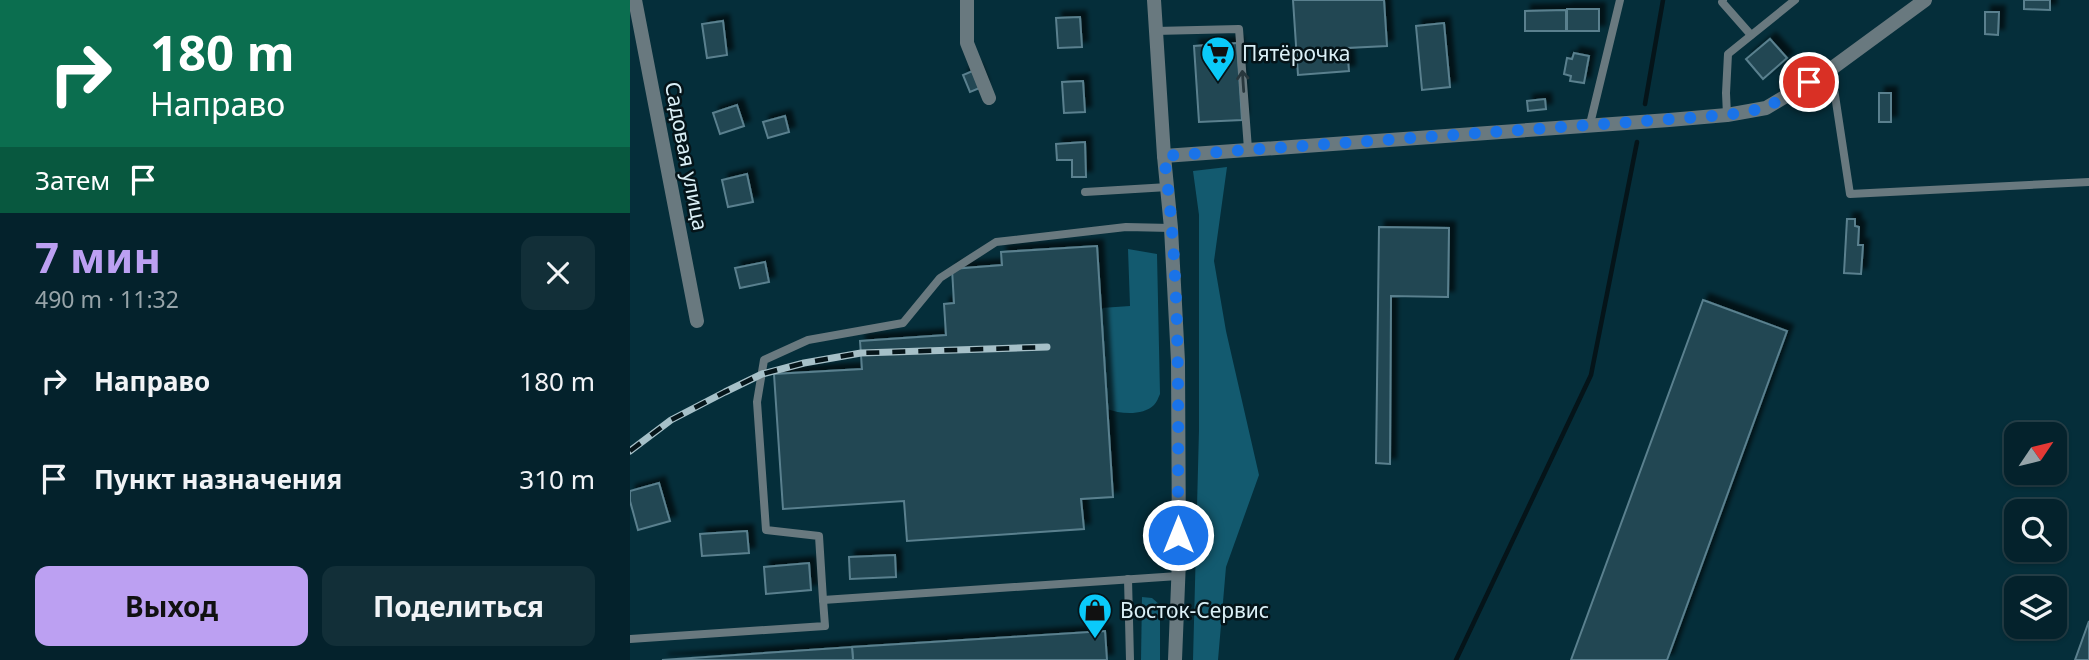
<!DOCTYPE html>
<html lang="ru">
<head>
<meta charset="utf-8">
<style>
  :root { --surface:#04222c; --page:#122f38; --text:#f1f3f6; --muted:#97a4a9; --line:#253f48; --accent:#bca0f2 }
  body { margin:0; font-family:"Noto Sans",sans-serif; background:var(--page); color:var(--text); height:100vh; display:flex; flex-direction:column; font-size:26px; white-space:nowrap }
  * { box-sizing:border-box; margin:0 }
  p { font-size:23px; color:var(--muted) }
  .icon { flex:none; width:38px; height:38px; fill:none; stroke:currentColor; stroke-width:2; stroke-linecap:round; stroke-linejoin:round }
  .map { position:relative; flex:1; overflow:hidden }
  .sheet { display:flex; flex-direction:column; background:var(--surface); width:630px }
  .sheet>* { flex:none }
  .guide { background:#0b6e4f; color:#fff; overflow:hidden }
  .needle { width:46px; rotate:55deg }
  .controls { position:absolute; left:1374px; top:422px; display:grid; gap:14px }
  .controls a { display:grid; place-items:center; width:63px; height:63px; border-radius:14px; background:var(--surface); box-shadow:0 2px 5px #0004,0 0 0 2px var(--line); font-size:35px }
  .pin { position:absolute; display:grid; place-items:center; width:60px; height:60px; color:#fff; margin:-30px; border:4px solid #fff; border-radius:50%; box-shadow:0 2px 7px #0007 }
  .me { position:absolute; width:77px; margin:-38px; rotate:0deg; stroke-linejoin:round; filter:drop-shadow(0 0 5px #0008) }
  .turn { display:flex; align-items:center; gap:24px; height:147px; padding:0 35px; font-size:32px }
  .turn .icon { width:91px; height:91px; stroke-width:2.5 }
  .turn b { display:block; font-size:49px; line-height:60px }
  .then { display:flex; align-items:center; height:66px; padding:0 35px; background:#0003; gap:14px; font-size:26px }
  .round { display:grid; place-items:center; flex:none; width:74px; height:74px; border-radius:14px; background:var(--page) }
  .summary { display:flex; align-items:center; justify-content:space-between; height:119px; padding:0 35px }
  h1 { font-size:42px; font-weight:700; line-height:52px; color:var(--accent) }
  .button { display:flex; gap:14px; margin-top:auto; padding:14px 35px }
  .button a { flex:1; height:80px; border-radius:14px; background:var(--accent); color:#111; font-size:28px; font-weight:700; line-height:80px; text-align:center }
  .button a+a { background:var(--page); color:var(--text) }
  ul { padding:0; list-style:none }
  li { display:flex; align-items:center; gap:21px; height:98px; padding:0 35px }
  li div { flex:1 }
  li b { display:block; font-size:26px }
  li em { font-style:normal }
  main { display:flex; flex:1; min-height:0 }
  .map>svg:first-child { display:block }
  .green { fill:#135a6f }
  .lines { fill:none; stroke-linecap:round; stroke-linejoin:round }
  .stream { stroke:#051419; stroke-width:4.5 }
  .building { fill:#214653; stroke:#5a808e; stroke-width:2; filter:url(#shadow) }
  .service { stroke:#69797f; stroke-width:8 }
  .minor { stroke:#69797f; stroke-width:14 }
  .tertiary { stroke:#69797f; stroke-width:14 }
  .rail-casing { stroke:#a6c0c8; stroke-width:7 }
  .rail { stroke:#051419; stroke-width:4.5; stroke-dasharray:13; stroke-linecap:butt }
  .oneway { stroke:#28373d }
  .route { stroke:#1a73e8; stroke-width:12; stroke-dasharray:0 21.6 }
  .labels { text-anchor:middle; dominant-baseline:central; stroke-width:5; stroke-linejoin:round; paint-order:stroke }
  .poi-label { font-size:21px; fill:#dbf0f7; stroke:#051419; text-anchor:start }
  .street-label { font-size:21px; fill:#dbf0f7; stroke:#051419 }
</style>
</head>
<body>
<main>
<section class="sheet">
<div class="guide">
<div class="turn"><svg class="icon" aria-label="right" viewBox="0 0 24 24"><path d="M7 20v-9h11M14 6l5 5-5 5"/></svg><div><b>180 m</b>Направо</div></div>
<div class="then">Затем<svg class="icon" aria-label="arrive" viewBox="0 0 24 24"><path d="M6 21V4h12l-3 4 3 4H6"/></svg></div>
</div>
<div class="summary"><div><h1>7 мин</h1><p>490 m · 11:32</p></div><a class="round"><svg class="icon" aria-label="close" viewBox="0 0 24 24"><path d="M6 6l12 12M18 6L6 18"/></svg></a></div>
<ul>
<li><svg class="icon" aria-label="right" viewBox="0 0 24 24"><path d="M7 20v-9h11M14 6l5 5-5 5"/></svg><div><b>Направо</b></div><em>180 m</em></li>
<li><svg class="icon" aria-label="arrive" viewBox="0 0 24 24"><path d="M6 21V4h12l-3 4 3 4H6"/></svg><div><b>Пункт назначения</b></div><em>310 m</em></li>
</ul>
<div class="button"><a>Выход</a><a>Поделиться</a></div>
</section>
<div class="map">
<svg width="1459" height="660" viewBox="0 0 1459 660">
  <defs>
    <filter id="shadow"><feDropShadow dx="6" dy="-6" stdDeviation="2" flood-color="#0009"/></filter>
  </defs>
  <rect width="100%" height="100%" fill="#052e3a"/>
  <g class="green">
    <polygon points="597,167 584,261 596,331 629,475 596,567 588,660 563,660 569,430 569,215 563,171"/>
    <path d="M498,249L527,254L530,394C528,398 527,402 524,405C513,416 490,414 477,409L471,308L500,306Z"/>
    <polygon points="512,597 522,598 530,605 530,660 511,660"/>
  </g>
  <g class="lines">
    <g class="stream">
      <polyline points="1015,104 1033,0"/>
      <polyline points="826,660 961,375 1007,142"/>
    </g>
  </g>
  <g class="building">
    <polygon points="663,0 754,0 757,46 717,48 719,71 668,75"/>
    <polygon points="1394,0 1420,0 1420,10 1394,9"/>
    <rect x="937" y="9" width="32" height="22"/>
    <polygon points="936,10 936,31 895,31 895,11"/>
    <polygon points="1355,12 1369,12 1368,35 1355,34"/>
    <polygon points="450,17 452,47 428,48 426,18"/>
    <polygon points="93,21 97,55 77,58 72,24"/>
    <polygon points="814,23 820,87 792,90 786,26"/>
    <polygon points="1140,39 1157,58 1133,79 1116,59"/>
    <polygon points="607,43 612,120 569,122 564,46"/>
    <polygon points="944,53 959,56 954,83 940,81 941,76 934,74 937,58 942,59"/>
    <polygon points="345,70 352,87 340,92 333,75"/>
    <polygon points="453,81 455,112 434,113 432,82"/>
    <rect x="1249" y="93" width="12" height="29"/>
    <polygon points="915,99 916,109 898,111 897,101"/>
    <polygon points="107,105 114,126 90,134 83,113"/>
    <polygon points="155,116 159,132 138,138 133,122"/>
    <polygon points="455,142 456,177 442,177 442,160 427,160 426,144"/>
    <polygon points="117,174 123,202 98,207 92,180"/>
    <polygon points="1217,219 1225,219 1225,226 1229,227 1228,245 1233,245 1231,274 1214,273"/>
    <polygon points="749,227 819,228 818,297 761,296 760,464 746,463"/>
    <polygon points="467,246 483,497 451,499 454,529 277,541 274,501 153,509 144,374 232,369 230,341 316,335 314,304 324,303 322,269 372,265 371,252"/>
    <polygon points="135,262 139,282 110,288 105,268"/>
    <polygon points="1073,300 1157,331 1037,660 941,660"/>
    <polygon points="29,483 40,521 8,530 0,501 0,491"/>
    <polygon points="117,531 119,553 72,556 70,534"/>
    <polygon points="265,555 266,577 220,579 219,557"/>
    <polygon points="179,563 181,590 136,594 134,567"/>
    <polygon points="1459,621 1459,660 1445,660"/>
    <polygon points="475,631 477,660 223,660 222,647"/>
    <polygon points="222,647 223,660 32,660"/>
  </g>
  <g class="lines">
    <g class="service">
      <polyline points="1093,0 1092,2 1121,35"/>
      <polyline points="525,31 609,29 618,149"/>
      <polyline points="1201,69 1220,194 1459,182"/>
      <polyline points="1097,115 1096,93 1098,54 1165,0"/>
      <polyline points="960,124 990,0"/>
      <polyline points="455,192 538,187"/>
      <polyline points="498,579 500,660"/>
      <polyline points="193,600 189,536 136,530 127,402 134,360 178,340 273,323 310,278 366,242 496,227 541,228"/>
      <polyline points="0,639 195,626 193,600 548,576"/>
    </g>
    <g class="minor">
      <polyline points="5,0 67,321"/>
      <polyline points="337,0 337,43 359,98"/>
      <polyline points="534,156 1039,120 1097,115 1136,108 1201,69 1295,0"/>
    </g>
    <polyline class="tertiary" points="524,0 534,156 541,228 548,361 549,560 545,660"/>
    <g class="rail-casing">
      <polyline id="rail" points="0,451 41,420 95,392 132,374 174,363 231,353 417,347"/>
    </g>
    <use href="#rail" class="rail"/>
  </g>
  <defs><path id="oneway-shaft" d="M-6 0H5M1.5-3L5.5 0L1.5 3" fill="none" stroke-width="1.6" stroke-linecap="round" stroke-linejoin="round" transform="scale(1.75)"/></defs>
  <use class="oneway" href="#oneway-shaft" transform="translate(613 81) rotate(-94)"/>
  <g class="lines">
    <path class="route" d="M548,535C548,408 551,281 534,156L1097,115L1136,108L1179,82"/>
  </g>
  <defs>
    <g id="supermarket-pin" transform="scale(1.75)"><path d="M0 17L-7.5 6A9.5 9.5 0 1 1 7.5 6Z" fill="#0acafa" stroke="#051419"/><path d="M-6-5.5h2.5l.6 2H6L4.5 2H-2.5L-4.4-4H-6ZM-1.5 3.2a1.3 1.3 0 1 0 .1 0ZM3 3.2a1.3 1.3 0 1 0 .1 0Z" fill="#111"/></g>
    <g id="shop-pin" transform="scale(1.75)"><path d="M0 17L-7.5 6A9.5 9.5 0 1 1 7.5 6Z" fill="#0acafa" stroke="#051419"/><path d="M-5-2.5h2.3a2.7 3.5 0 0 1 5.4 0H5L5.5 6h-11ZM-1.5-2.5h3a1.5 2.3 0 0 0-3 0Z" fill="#111"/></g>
  </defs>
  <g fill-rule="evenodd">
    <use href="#supermarket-pin" x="588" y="53"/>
    <use href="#shop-pin" x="465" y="610"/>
  </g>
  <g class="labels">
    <g class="poi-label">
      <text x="612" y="53">Пятёрочка</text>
      <text x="490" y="610">Восток-Сервис</text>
    </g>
    <g class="street-label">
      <text transform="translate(57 156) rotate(79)">Садовая улица</text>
    </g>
  </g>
</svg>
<div class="controls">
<a><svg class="needle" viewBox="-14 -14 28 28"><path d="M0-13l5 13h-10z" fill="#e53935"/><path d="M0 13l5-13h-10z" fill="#97a4a9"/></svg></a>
<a><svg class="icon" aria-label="search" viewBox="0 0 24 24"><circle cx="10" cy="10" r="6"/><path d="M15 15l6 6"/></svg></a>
<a><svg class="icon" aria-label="layers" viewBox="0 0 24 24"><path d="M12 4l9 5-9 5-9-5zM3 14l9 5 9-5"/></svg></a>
</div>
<div class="pin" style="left:1179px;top:82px;background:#d93025"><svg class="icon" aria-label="arrive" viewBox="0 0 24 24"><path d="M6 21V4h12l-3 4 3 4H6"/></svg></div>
<svg class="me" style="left:548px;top:535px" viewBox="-20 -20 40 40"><circle r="17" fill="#1a73e8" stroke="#fff" stroke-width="3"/><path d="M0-11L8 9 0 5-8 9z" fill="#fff"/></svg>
</div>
</main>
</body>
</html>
